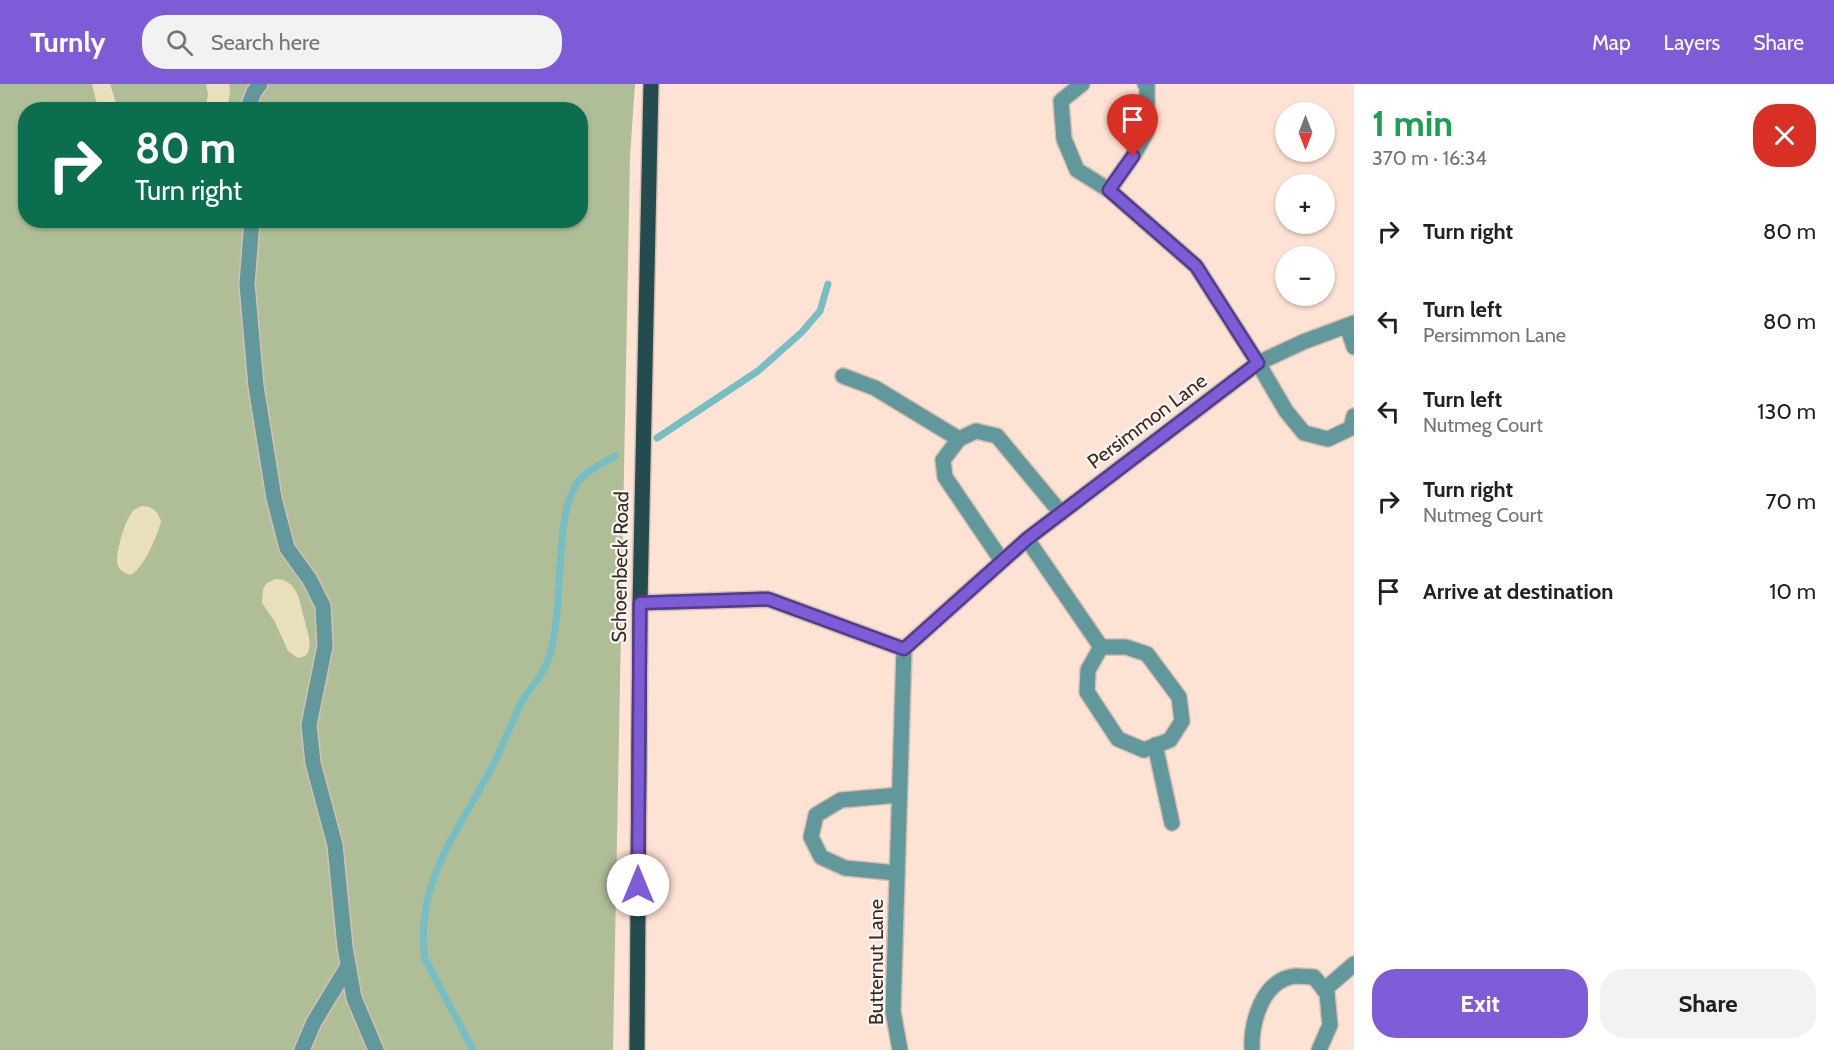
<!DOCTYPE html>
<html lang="en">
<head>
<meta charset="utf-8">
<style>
  :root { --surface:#fff; --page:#f2f2f2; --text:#202124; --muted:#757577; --accent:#7e5cd7 }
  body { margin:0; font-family:Cabin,sans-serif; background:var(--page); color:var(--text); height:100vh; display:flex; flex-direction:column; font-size:22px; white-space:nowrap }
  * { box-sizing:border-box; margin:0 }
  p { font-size:20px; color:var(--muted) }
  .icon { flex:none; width:33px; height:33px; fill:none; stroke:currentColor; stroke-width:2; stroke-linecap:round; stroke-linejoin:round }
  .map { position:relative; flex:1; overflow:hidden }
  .drawer { display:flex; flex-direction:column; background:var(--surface); width:480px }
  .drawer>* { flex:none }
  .top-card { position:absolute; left:18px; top:18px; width:570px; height:126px; border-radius:24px; box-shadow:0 2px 4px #0004; background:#0b6e4f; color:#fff; overflow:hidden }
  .needle { width:39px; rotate:180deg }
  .controls { position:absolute; left:1275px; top:18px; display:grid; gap:12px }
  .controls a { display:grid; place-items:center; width:60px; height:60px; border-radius:50%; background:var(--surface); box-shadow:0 2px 4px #0004; font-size:30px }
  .pin { position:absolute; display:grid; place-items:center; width:51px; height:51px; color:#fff; margin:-62px -26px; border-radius:50% 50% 50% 0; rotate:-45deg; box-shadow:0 0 6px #0007 }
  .pin .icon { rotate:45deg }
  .me { position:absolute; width:66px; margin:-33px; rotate:0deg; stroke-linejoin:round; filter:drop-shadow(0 0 4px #0008) }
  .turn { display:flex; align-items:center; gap:21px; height:126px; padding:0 18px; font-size:27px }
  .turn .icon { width:78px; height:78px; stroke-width:2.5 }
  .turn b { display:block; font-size:42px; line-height:51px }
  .round { display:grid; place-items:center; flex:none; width:63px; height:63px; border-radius:24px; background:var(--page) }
  .summary { display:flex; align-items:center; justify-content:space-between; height:102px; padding:0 18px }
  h1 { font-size:36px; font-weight:700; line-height:45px; color:#1e9e55 }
  .cta { display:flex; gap:12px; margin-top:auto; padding:12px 18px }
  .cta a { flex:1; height:69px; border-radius:24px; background:var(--accent); color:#fff; font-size:24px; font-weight:700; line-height:69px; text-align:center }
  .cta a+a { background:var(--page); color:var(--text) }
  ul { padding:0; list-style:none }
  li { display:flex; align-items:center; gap:18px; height:90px; padding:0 18px }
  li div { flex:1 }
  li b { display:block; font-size:22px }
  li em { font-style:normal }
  header { display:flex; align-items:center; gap:36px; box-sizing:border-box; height:84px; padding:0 30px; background:var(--accent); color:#fff }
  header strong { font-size:28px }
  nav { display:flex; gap:33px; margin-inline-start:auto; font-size:21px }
  .search { width:420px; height:54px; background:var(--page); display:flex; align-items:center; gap:15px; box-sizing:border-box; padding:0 21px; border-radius:24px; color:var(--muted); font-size:22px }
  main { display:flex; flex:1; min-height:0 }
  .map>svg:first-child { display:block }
  .green { fill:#afbe97; fill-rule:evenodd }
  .sand { fill:#e9dfba }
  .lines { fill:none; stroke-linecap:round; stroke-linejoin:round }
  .stream { stroke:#76bdc4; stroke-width:7 }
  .minor-casing { stroke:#d7beb0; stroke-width:18 }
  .major-casing { stroke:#d7beb0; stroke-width:18 }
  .minor { stroke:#60989c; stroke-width:15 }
  .major { stroke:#244c4e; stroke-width:15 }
  .route-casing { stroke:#523c8c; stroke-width:15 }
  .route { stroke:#7e5cd7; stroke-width:10 }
  .labels { text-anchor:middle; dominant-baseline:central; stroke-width:4.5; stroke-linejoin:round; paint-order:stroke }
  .street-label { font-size:20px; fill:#392c24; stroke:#fbf4f0 }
</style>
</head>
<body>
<header>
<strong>Turnly</strong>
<div class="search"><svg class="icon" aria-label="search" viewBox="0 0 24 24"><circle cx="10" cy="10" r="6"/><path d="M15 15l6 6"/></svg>Search here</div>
<nav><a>Map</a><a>Layers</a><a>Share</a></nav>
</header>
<main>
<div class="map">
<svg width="1354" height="966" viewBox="0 0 1354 966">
  <rect width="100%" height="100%" fill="#fee2d3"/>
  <path class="green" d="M0,0H635L630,72L613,966H0ZM26,26H580V136H26Z"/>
  <g class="sand">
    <polygon points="92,0 110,0 118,25 98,25"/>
    <path d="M206,0H229C232,9 227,16 228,25H205L208,10Z"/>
    <path d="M143,422C153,423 159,428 161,438C157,452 143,486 130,491C125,489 120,487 118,482C114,472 125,434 134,426C137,424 139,423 143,422Z"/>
    <path d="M275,495C299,495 300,520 305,538C307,547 313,561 307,570C305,573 301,573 298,574L288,567L275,538L262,519L263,506L266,500Z"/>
  </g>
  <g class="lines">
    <g class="stream">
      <polyline points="657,354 758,287 802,248 820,227 828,200"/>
      <path d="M473,966L425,875C414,797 460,746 493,681C503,661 511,640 521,619C529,605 543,591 548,577C559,542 558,504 561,468C563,444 564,419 578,398C585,387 604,379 615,372"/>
    </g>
    <g class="minor-casing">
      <g id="minor">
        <polyline points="1082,0 1061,17 1064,55 1077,86 1109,106 1196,182 1258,279 1286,327 1304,349 1328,355 1351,344 1354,332"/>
        <polyline points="247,26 254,8 260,0"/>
        <polyline points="1109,106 1133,72 1147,47 1147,2 1145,0"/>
        <polyline points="252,136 247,200 256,302 274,414 287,464 310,496 323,522 325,562 309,641 313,679 335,761 345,863 354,914 376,966"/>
        <polyline points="1347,242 1354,263"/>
        <polyline points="843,292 875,304 959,355"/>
        <polyline points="1027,455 1101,563"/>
        <polyline points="1002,477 945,393 943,376 959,355 976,347 997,352 1061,429"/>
        <polyline points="640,519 768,515 904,565"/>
        <polygon points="1101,563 1126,563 1147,570 1179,613 1182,637 1170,656 1144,666 1118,655 1087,608 1088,586"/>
        <polyline points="904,565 1027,455 1258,279 1303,258 1354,239"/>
        <polyline points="1155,661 1172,739"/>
        <polyline points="897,789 845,784 821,773 811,753 816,731 841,716 899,711"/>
        <polyline points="1324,906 1354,880"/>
        <polyline points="302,966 314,938 348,882"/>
        <polyline points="900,966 893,927 904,565"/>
        <path d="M1252,966C1251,939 1262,895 1296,892C1302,892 1308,893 1314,893L1327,909L1330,941L1319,966"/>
      </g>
    </g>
    <g class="major-casing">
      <polyline id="major" points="637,966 640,519 651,0"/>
    </g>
    <use href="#minor" class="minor"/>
    <use href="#major" class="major"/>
  </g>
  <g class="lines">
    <g class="route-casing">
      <polyline id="route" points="638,801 640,519 768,515 904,565 1027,455 1258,279 1196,182 1109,106 1133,72"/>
    </g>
    <use href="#route" class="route"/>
  </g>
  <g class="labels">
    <g class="street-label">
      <text transform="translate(1147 337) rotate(-37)">Persimmon Lane</text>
      <text transform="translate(620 483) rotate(-89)">Schoenbeck Road</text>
      <text transform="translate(876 878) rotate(-90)">Butternut Lane</text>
    </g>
  </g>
</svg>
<div class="controls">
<a><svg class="needle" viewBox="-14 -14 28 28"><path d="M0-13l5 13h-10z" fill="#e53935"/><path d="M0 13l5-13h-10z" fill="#757577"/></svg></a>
<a>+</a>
<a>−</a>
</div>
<div class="pin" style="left:1133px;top:72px;background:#d93025"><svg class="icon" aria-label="arrive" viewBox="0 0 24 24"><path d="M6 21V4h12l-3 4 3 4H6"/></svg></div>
<svg class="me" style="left:638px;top:801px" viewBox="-20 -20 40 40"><circle r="19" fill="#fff"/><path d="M0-13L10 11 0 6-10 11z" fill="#7e5cd7"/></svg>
<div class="top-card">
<div class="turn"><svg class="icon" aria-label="right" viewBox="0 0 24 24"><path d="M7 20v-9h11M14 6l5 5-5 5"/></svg><div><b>80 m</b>Turn right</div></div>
</div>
</div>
<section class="drawer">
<div class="summary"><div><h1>1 min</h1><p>370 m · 16:34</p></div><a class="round" style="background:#d93025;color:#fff"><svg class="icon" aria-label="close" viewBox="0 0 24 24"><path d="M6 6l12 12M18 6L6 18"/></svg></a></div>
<ul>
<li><svg class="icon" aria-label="right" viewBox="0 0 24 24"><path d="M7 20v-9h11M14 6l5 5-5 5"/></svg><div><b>Turn right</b></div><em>80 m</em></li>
<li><svg class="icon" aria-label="left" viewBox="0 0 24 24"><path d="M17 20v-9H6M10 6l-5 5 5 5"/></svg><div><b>Turn left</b><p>Persimmon Lane</p></div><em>80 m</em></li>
<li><svg class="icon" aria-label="left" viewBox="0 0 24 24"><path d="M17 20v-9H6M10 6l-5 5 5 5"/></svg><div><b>Turn left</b><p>Nutmeg Court</p></div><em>130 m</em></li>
<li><svg class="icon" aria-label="right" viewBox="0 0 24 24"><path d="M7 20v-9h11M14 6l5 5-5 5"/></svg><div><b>Turn right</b><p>Nutmeg Court</p></div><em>70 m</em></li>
<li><svg class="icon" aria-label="arrive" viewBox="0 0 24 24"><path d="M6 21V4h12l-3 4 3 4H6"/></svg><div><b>Arrive at destination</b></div><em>10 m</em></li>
</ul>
<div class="cta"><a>Exit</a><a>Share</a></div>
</section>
</main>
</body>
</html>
